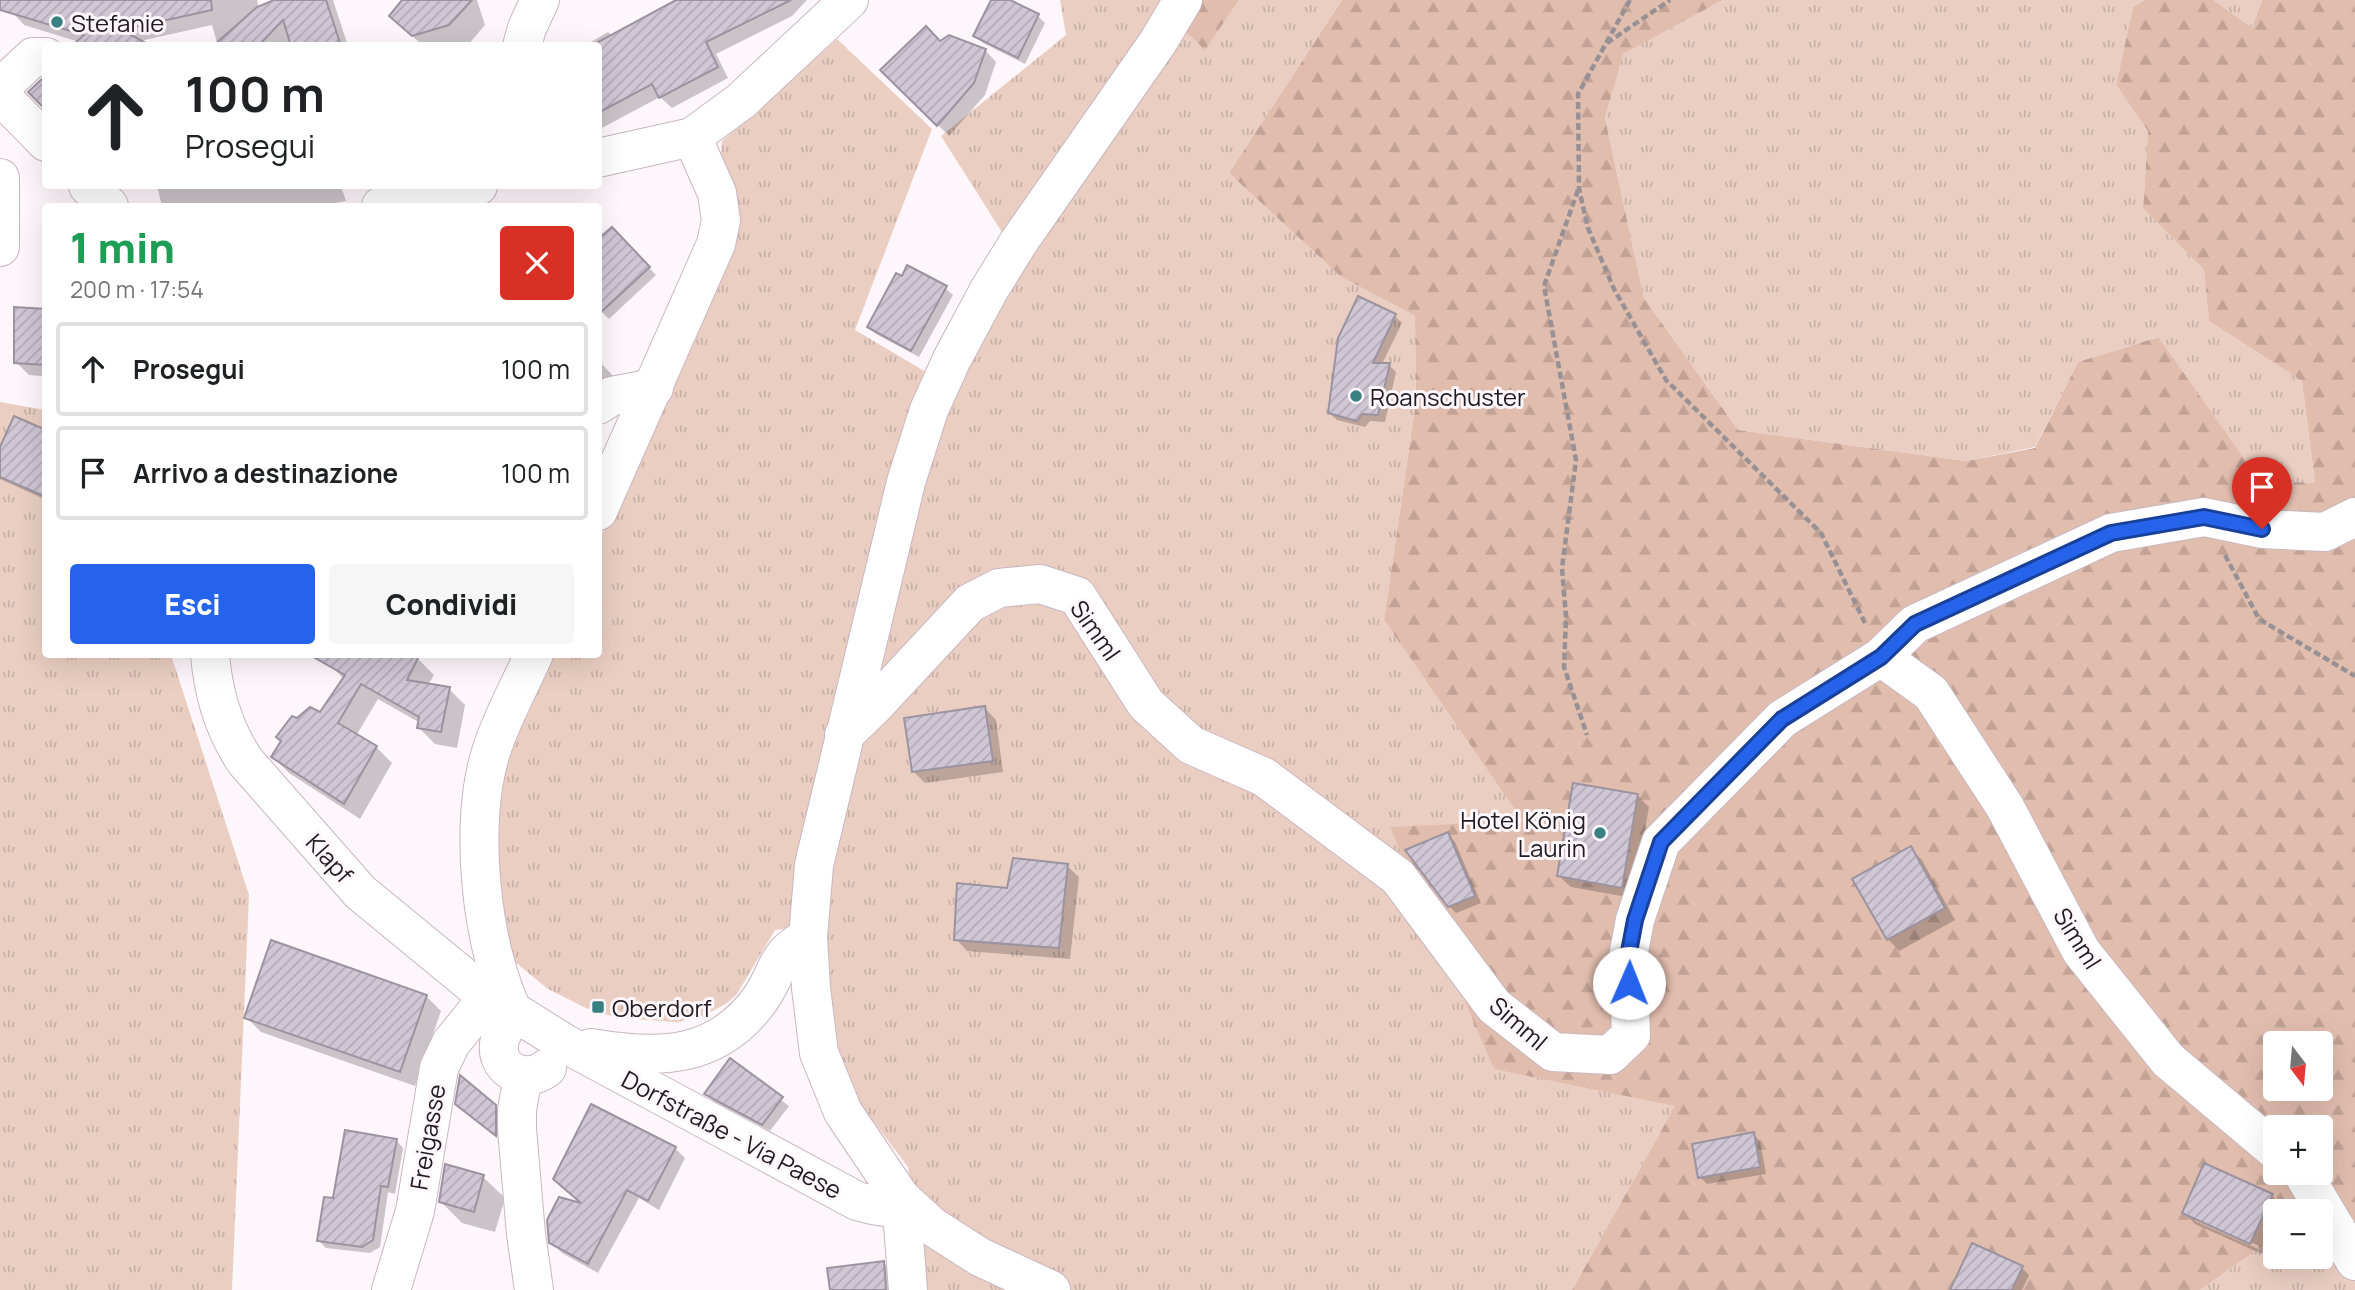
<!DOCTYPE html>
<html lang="it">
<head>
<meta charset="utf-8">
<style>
  :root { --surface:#fff; --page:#f6f6f6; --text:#202124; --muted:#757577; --line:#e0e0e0; --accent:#2563eb }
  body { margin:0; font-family:Manrope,sans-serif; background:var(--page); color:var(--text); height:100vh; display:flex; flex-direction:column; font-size:26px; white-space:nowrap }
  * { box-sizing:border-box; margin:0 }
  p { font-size:23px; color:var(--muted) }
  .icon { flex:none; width:38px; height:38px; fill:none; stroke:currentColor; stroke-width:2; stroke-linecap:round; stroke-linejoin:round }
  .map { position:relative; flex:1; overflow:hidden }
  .details { position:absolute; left:42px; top:203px; width:560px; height:455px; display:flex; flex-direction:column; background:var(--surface); border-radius:7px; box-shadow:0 7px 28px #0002 }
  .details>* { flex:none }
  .hud { position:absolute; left:42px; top:42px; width:560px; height:147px; border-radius:7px; box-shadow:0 7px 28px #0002; background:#fff; color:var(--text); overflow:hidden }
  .needle { width:46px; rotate:164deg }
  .tools { position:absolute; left:2263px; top:1031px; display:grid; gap:14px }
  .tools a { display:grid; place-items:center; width:70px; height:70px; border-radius:7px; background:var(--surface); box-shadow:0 7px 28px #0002; font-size:35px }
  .pin { position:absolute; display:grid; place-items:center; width:60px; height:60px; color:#fff; margin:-72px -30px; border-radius:50% 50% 50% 0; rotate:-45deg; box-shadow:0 0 7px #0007 }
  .pin .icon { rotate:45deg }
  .me { position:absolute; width:77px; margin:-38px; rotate:1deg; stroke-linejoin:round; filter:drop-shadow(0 0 5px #0008) }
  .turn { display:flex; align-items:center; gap:24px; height:147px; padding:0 28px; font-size:32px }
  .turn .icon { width:91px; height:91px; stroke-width:2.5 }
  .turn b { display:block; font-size:49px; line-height:60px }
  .round { display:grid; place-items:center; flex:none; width:74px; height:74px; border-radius:7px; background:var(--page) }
  .head { display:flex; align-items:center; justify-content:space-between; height:119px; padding:0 28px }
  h1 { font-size:42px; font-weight:800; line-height:52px; color:#1e9e55 }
  .primary-button { display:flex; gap:14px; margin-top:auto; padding:14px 28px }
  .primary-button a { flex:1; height:80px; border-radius:7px; background:var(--accent); color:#fff; font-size:28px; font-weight:800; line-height:80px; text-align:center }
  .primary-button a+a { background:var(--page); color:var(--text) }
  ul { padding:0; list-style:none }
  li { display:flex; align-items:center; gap:21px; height:94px; margin:0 14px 10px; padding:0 14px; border:4px solid var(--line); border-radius:7px }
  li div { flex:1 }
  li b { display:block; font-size:26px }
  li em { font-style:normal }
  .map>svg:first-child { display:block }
  .grass { fill:url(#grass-tufts) }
  .forest { fill:url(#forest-firs); fill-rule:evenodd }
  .shadow { fill:#0003; fill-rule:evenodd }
  .building { fill:url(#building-hatch); stroke:#9c93a0; stroke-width:2 }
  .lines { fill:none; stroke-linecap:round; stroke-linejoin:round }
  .minor-casing { stroke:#c8b7c0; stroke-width:40 }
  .major-casing { stroke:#c8b7c0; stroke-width:40 }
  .path { stroke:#979195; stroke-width:4.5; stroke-dasharray:7 3.5; stroke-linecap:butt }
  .minor { stroke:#fff; stroke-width:38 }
  .major { stroke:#fff; stroke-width:38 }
  .route-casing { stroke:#184099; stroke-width:18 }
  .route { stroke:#2563eb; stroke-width:12 }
  .poi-dot { fill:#388082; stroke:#fdf6fa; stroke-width:2.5 }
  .labels { text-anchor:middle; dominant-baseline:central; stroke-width:6; stroke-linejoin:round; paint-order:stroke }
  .poi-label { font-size:24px; fill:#211b1f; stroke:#fdf6fa; text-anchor:start }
  .street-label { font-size:24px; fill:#211b1f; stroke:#fdf6fa }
</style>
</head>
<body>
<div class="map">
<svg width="2355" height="1290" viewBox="0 0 2355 1290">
  <defs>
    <pattern id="grass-tufts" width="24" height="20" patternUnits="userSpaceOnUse" patternTransform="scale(1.75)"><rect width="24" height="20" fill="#ebcec2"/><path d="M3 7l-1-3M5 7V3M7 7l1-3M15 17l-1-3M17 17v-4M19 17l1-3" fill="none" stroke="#c9b0a6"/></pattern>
    <pattern id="forest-firs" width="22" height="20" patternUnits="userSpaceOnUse" patternTransform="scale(1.75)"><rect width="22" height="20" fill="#e1bdae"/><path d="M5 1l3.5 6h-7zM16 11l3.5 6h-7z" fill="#c1a295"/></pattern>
    <pattern id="building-hatch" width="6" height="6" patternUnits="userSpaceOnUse" patternTransform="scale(1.75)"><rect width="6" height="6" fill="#d0c7d5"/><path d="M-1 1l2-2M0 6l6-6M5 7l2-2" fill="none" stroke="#b2aab6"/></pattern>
  </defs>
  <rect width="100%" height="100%" fill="#fdf6fa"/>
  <g class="grass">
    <polygon points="1060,0 1201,0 1204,50 1239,0 1342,0 1229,173 1341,277 1415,316 1416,401 1384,620 1524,821 1390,828 1675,1106 1572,1290 920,1290 908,1167 854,1096 829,1027 818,925 775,930 737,994 727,1003 704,1016 677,1022 618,1018 586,1008 548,989 515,962 499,925 492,836 508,751 549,655 598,654 599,541 726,246 735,211 721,154 722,141 837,39 932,129 855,330 926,372 1005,237 941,136 1066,35"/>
    <polygon points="1723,0 2145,0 2133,7 2116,85 2148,131 2143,208 2204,270 2209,321 2302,381 2315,483 2259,479 2157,337 2078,362 2035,447 1966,461 1738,430 1644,298 1605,118 1622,54"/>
    <polygon points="2214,0 2262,0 2252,28"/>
    <polygon points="0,402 45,410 46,654 171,655 249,895 232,1290 0,1290"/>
    <polygon points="2321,1226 2355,1248 2355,1290 2200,1290 2275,1237 2275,1256 2320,1256"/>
  </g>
  <g class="forest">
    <polygon points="1201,0 1239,0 1205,50 1185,31"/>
    <path d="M1342,0H1723L1623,54L1605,118L1644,298L1738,430L1966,461L2035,448L2078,362L2158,337L2259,479L2315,483L2302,381L2209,321L2204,270L2143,208L2148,131L2116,85L2133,7L2145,0H2214L2252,28L2262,0H2355V1248L2320,1211H2275V1237L2200,1290H1572L1675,1106L1494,1069L1390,827L1523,821L1384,620L1416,401L1415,316L1341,277L1229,173ZM2275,1043H2320V1088H2275ZM2275,1127H2320V1172H2275Z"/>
  </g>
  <g class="shadow">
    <polygon points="15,0 257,0 259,8 279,0 333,0 348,46 218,46 212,25 118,46 92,46 24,25 12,12"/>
    <polygon points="405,0 477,0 485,25 467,46 423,46 403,27"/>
    <polygon points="680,0 807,0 792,16 716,54 728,78 672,108 660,97 598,130 598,46 584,46 608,32 613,37"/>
    <polygon points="993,0 1006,0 1038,16 1045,23 1025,64 983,43 975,36"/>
    <polygon points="940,43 985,50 996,62 985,95 949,136 883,70"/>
    <polygon points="157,186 341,186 346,201 318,206 162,206"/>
    <polygon points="612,229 656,275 609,319 598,308"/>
    <polygon points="903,278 945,288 953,295 919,357 876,334 869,327"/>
    <polygon points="46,311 46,380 42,376 29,375 16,362"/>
    <polygon points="1395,316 1402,323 1382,364 1389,365 1396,372 1385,422 1370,421 1365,427 1337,420 1329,413"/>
    <polygon points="598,360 616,379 598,390"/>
    <polygon points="46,432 46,500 0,479 0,452"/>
    <polygon points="418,659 434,675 428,685 449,689 465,705 457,748 435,744 419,728 420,723 378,699 356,736 376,747 392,763 360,819 289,773 273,757 298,720 320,715 344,679 330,665"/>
    <polygon points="985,708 996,720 1003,772 925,783 913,771"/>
    <polygon points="1637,795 1649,807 1633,898 1571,887 1559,876"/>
    <polygon points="1447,834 1455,842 1481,903 1456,913 1449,906"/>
    <polygon points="1910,848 1922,860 1955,920 1899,951 1888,939"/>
    <polygon points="1067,866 1079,877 1070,959 967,951 956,939 1008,890"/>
    <polygon points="426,996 441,1011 415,1086 261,1032 246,1017"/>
    <polygon points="730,1061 789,1106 770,1131 713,1101 706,1093"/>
    <polygon points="495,1106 498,1110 498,1136 461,1107"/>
    <polygon points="1753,1134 1760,1141 1766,1174 1707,1184 1700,1177"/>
    <polygon points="396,1140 403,1148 395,1194 388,1192 380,1247 370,1253 326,1248 319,1241 334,1200"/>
    <polygon points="675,1148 685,1158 659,1210 639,1198 598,1273 562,1253 551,1242 585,1206"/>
    <polygon points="483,1177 505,1198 495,1232 462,1223 441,1202"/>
    <path d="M2272,1196L2284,1207L2282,1211H2275V1225L2262,1254L2195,1224L2184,1212ZM2195,1217L2259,1246L2258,1249L2195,1221Z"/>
    <polygon points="883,1262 898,1278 899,1290 831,1290"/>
    <polygon points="2022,1268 2029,1275 2022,1290 1952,1290"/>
  </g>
  <g class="building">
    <polygon points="0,0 211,0 212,10 122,30 151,46 72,46 84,35 0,10"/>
    <polygon points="274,0 326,0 341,46 291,46 283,20 258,46 213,46 257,7"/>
    <polygon points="402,0 472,0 449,25 412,36 389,16"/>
    <polygon points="676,0 791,0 706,42 718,67 659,98 652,84 598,113 598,42"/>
    <polygon points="991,0 1010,0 1039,14 1018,58 973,36"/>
    <polygon points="926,26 940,41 949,35 986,49 974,83 937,126 880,70"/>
    <polygon points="42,79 46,79 46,110 28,92"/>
    <polygon points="612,227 650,267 598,315 598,239"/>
    <polygon points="907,265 947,286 911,351 867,327 896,273 902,276"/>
    <polygon points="1358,296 1396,314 1373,363 1390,363 1378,415 1362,414 1357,421 1328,413 1338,338"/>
    <polygon points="14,307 46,309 46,365 14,363"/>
    <polygon points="14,416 46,430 46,497 0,477 0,447"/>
    <polygon points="308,654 420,654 407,680 450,687 441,732 417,728 419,717 361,684 338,723 377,746 344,804 271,757 281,741 276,737 292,716 297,718 310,707 320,712 345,675"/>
    <polygon points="985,706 993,761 912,772 904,718"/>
    <polygon points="1573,783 1638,794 1622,888 1557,876"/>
    <polygon points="1448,832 1475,896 1448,907 1405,850"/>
    <polygon points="1911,846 1945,908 1887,940 1852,879"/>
    <polygon points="1013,858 1068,864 1059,948 954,940 957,883 1007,888"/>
    <polygon points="271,940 427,995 400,1072 244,1018"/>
    <polygon points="730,1058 783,1097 762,1125 704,1094"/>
    <polygon points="460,1075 496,1105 496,1136 455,1104"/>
    <polygon points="591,1104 676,1147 648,1201 627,1190 588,1264 549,1243 547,1220 559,1197 581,1203 553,1179"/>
    <polygon points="345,1130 397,1139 388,1187 381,1186 373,1240 362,1247 317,1241 324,1197 333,1198"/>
    <polygon points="1754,1132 1760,1167 1698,1178 1692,1144"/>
    <polygon points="2204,1163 2273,1194 2250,1244 2182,1213"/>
    <polygon points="445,1164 484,1175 474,1212 439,1202"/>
    <polygon points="1972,1243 2023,1266 2012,1290 1950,1290"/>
    <polygon points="884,1261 886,1290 830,1290 827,1268"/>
  </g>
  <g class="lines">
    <g class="minor-casing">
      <g id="minor">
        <polyline points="522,46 527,28 540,0"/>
        <polyline points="0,88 33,57 46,57"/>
        <polyline points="0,95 46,142"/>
        <polyline points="598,158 692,137 741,101 849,0"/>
        <polyline points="0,178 0,247"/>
        <polyline points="88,186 109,206"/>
        <polyline points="381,206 478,186"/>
        <polyline points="598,405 612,396 654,388"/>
        <polyline points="598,511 716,244 721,220 717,193 692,137"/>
        <path d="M210,654C213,693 223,728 245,761L360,892L478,989L564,1043L857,1201C874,1205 888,1213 901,1198"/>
        <polyline points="1881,657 1931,693 2005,807 2081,951 2168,1060 2275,1150"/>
        <polyline points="844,735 875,705 970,603 999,588 1040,584 1077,596 1146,704 1191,745 1264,777 1398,877 1494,1006 1553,1052 1610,1055 1631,1035 1628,957 1635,920 1661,842 1782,719 1881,657 1915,624 2111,533 2204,517 2262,529 2325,532 2355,517"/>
        <path d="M514,1014C481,947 468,824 491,752C501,719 520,686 534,654"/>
        <path d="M514,1014C509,1021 503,1030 500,1039C492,1068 524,1086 547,1068"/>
        <path d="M591,1048C660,1060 720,1059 763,995C781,966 774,957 808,937"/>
        <polyline points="523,1076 517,1110 517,1129 526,1234 534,1290"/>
        <polyline points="2302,1172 2355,1261"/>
        <polyline points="901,1198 908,1290"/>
        <polyline points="391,1290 415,1211 439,1068 451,1043 489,996"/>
      </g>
    </g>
    <g class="major-casing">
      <polyline id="major" points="1051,1290 980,1257 933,1227 901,1198 843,1112 819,1053 811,988 808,937 814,865 906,482 929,410 952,359 989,290 1018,243 1158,42 1183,0"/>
    </g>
    <g class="path">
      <polyline points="1630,0 1578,94 1579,189 1588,228 1614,289 1666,380 1821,533 1866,625"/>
      <polyline points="1607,43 1670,0"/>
      <polyline points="1578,190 1544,286 1576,460 1562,568 1566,617 1564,667 1587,735"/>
      <polyline points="2225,555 2259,619 2355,676"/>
    </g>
    <use href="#minor" class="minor"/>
    <use href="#major" class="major"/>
  </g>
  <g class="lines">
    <g class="route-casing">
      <polyline id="route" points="1629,983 1628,957 1635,920 1661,842 1782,719 1881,657 1915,624 2111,533 2204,517 2262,529"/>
    </g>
    <use href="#route" class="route"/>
  </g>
  <g class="poi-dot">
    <circle cx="57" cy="22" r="7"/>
    <circle cx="1356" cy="396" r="7"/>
    <circle cx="1600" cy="833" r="7"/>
    <rect x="591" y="1000" width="14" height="14" rx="3.5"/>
  </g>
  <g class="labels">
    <g class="poi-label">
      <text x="71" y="22">Stefanie</text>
      <text x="1370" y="396">Roanschuster</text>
      <text x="1586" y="819" text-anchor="end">Hotel König<tspan x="1586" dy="28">Laurin</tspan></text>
      <text x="612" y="1007">Oberdorf</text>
    </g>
    <g class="street-label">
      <text transform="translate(1096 630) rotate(55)">Simml</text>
      <text transform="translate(330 858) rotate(48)">Klapf</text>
      <text transform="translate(2078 938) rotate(58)">Simml</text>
      <text transform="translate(1519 1023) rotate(41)">Simml</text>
      <text transform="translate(732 1134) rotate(28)">Dorfstraße - Via Paese</text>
      <text transform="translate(427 1137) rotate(-80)">Freigasse</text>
    </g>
  </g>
</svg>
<div class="tools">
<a><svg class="needle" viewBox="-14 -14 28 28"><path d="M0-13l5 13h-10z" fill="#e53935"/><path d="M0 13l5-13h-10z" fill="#757577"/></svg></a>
<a>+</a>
<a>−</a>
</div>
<div class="pin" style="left:2262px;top:529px;background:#d93025"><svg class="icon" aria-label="arrive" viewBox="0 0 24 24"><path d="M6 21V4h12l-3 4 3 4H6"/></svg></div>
<svg class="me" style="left:1629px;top:983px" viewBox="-20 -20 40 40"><circle r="19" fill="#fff"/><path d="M0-13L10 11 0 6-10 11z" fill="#2563eb"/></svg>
<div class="hud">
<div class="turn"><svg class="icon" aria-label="ahead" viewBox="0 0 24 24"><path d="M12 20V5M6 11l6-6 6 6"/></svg><div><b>100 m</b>Prosegui</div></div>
</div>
<section class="details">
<div class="head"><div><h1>1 min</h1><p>200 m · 17:54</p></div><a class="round" style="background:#d93025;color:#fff"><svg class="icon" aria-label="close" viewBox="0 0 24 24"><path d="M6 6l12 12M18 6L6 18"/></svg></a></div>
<ul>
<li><svg class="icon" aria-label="ahead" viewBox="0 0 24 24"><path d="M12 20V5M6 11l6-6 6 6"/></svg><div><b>Prosegui</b></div><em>100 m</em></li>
<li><svg class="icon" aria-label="arrive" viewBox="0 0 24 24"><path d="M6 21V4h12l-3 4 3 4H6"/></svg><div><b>Arrivo a destinazione</b></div><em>100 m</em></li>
</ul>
<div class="primary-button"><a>Esci</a><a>Condividi</a></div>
</section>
</div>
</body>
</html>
